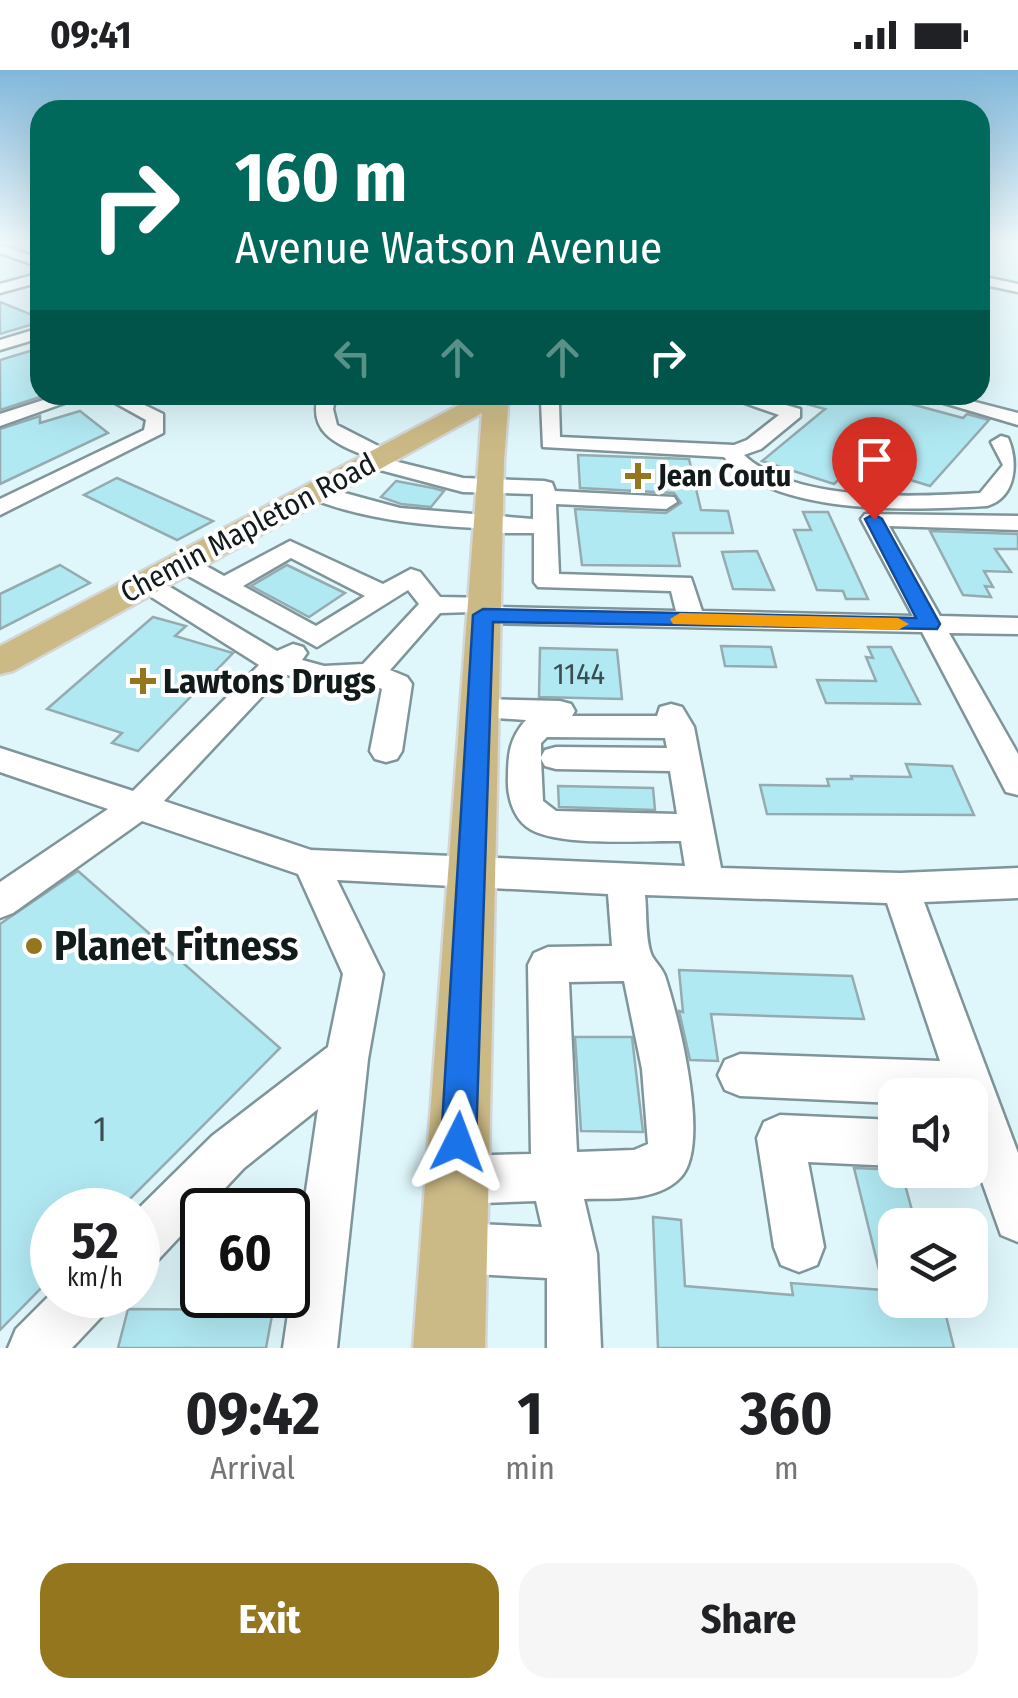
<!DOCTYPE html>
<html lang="en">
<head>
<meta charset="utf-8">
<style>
  :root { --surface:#fff; --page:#f6f6f6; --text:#202124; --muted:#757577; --accent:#93761d }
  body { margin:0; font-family:"Fira Sans Condensed",sans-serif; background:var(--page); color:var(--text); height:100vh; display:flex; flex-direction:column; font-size:38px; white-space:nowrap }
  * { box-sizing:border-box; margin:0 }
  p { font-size:32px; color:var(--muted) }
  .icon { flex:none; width:55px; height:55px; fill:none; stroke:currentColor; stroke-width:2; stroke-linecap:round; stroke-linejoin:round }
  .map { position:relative; height:1278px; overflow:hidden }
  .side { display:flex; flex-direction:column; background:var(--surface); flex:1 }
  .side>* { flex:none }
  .hud { position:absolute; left:30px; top:30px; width:960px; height:305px; border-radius:30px; box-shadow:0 10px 40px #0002; background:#00695c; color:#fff; overflow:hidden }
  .fabs { position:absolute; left:878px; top:1008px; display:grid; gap:20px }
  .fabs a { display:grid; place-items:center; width:110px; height:110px; border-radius:20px; background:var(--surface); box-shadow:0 10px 40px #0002; font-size:50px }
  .speed { position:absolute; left:30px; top:1118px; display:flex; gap:20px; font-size:50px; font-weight:700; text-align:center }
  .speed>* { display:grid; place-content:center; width:130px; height:130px; border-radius:50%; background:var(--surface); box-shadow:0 10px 40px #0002; line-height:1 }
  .speed small { font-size:25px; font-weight:400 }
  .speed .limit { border:5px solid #111; border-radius:15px; background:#fff; color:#111 }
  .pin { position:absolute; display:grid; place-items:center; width:85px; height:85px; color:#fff; margin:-102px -42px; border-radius:50% 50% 50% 0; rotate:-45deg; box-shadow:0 0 10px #0007 }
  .pin .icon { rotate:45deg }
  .me { position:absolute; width:110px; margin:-55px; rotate:3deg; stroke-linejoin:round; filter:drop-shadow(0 0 8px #0008) }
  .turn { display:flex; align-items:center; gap:35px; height:210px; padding:0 40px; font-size:45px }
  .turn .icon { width:130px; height:130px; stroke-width:2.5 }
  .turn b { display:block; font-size:70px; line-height:85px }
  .lanes { display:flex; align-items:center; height:95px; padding:0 40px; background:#0003; justify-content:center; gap:50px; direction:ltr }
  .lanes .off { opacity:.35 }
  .eta { display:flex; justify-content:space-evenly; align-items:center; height:170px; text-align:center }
  .eta b { font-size:60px; font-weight:700; line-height:70px }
  .action { display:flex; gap:20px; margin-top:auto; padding:20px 40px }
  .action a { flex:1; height:115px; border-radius:30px; background:var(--accent); color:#fff; font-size:40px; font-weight:700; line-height:115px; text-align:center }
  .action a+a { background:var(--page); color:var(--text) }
  .status { display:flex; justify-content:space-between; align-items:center; height:70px; padding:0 50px; background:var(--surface); direction:ltr }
  .status svg { height:28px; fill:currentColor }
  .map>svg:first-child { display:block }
  .building { fill:#b1e9f3; stroke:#95abb0; stroke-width:2.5 }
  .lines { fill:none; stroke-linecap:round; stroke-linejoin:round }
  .minor-casing { stroke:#7f9599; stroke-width:5 }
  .major-casing { stroke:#d4d6d6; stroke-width:5 }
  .minor { fill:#fff; fill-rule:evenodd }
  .major { fill:#ccba86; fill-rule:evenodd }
  .route { fill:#1a73e8; stroke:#114b97; stroke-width:2.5 }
  .slow { fill:#f59e0b }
  .poi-dot { fill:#93761d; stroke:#fff; stroke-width:4 }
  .labels { text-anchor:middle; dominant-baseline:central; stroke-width:8; stroke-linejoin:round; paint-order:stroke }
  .far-poi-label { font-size:30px; font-weight:bold; fill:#121b1c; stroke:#fff; text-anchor:start }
  .far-street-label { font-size:30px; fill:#121b1c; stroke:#fff }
  .number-label { font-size:30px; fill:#3a4e52 }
  .poi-label { font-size:35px; font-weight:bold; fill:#121b1c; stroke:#fff; text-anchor:start }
  .near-number-label { font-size:35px; fill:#3a4e52 }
  .near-poi-label { font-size:42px; font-weight:bold; fill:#121b1c; stroke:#fff; text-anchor:start }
</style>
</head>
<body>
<div class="status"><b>09:41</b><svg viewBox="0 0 49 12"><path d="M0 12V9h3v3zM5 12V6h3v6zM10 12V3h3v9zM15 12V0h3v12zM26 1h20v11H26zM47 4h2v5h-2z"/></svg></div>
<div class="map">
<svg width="1018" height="1278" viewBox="0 0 1018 1278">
  <rect width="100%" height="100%" fill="#dff7fb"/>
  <g class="building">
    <polygon points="0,232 40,248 40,252 0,264"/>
    <polygon points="40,278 40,327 0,340 0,290"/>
    <polygon points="797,325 878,325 963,348 967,344 989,350 930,416 868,397 862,403 850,399 834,414 762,391 825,339 796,331"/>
    <polygon points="80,341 108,363 0,414 0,359 40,346 40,353"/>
    <polygon points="578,385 689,389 701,440 728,441 733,463 673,463 680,496 582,495 575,439 666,443 681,433 674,423 580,418"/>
    <polygon points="117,408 213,451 177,470 84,425"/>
    <polygon points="396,411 433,418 444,421 431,437 401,434 381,427"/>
    <polygon points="803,442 828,442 868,529 846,529 843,521 817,520 794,460 811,460"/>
    <polygon points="930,461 1018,464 1018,479 995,479 1011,502 984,501 993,517 985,516 991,527 963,525"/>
    <polygon points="757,481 774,520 733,519 722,482"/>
    <polygon points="60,495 90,513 0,559 0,524"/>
    <polygon points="287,495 345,523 309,547 251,516"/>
    <polygon points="153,547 186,556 175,566 233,583 138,681 112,673 122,663 47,639"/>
    <polygon points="721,576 771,577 776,597 725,596"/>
    <polygon points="868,577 891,577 920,634 826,633 817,610 876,611 866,587 873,588"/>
    <polygon points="540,578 617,580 622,629 539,627"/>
    <polygon points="906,694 952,696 974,745 767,744 760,715 829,716 827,709 852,709 851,706 911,707"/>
    <polygon points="558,716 653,718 655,740 559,737"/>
    <polygon points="78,801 280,978 119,1140 52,1140 52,1207 0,1260 0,854"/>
    <polygon points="679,900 852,906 864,949 711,944 718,991 690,990 679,941 683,942"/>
    <polygon points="575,967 632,967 643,1062 581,1061"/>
    <polygon points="854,1098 901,1100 916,1155 895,1155 895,1230 942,1230 954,1278 658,1278 653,1147 681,1150 685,1216 793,1225 791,1213 884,1220"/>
    <polygon points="128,1239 273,1240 266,1278 118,1278"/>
  </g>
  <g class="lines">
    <g class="minor-casing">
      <g id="minor">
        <polygon points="980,173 994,173 980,183"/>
        <polygon points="0,175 40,188 40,197 0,183"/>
        <polygon points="40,203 40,212 0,223 0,214"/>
        <polygon points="980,206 1018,214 1018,222 980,214"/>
        <polygon points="40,258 40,268 0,280 0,270"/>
        <polygon points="59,325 87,325 0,356 0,344"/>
        <polygon points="101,325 124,325 163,344 163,363 0,445 0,429 144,360 146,350"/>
        <path d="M318,325H336L333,339L337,355L390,382L393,386L390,390L463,408L544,411L552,413L555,421L674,427L677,432L666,439L556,434L559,504L691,508L702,541L913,546L861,449L865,444L1018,446V460L889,456L940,546L1018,548V564L949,563L1018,684V725L1006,722L922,562L483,553L474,551L472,542L440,543L390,600L407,607L412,614L402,681L397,689L386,692L375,689L370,681L382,619L368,613L324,614L283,604L164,731L311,780L685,796L681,771C644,770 555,778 527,757C512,746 507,724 508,707C508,683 510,668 526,650L468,646L464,639L468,632L479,629L560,631L571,634L575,641L572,646H657L660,637L671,634L682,637L694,657L721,798L900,803L1018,798V828L924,832L1018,1083V1172L1001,1165L970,1078V1025H895V1033L740,1026L725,1020L718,1005L725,990L740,984L940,991L887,833L645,825C647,842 645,871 652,886C656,893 662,898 665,906C678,946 712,1076 680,1108C657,1132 614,1128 584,1129L597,1184L601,1278H547V1208L454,1203L436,1196L429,1178L436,1160L454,1153L542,1157L536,1131L457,1134L440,1127L433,1110L440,1093L457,1086L531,1084L528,895L534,883L548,877L612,876L608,824L337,810L383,904L368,989L337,1278H283L318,1039L244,1098L156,1192L138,1199L137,1140L212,1066L328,977L343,904L298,804L142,751L13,843L0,848V812L108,739L0,702V678L133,721L259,595L137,518L133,513L137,508H155L277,581L293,574L303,577L307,583L302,590L324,596L363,594L419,534L408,520L317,577L174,498L171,493L174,488H192L224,506L290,471L383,514L411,499L420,502L440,527L492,528L494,537L676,541L671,521L538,517L534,512V463H487L476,458C418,455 362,449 307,427L304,422L315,415L400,438L533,449V424L463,422L365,396L362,392L368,387C337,374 308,364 318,325ZM291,488L365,526L316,556L243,516ZM547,667L665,668L667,678L556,677L545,680L541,687V673ZM541,689L545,696L556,699L670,701L677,744L556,741L543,731ZM624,911L642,999L648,1074L634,1080L577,1082L569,912Z"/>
        <path d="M550,325H577L559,334L560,367L734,375L747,370L779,345L722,325H751L800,339V347L761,379L744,385C795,433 915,427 980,423L1003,395L991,372L1001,366L1008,368C1018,391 1017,427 987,436C913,440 777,447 724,387L543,377L541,331Z"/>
        <polygon points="917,325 948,325 1018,343 1018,355"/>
        <polygon points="780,1045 895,1050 895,1096 808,1092 824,1177 817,1195 799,1202 781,1195 774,1177 757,1068 764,1052"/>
        <polygon points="52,1223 113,1225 105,1243 72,1278 8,1278 16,1259"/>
      </g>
    </g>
    <g class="major-casing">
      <polygon id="major" points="478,325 509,325 504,390 485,1278 413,1278 482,343 13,601 0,604 0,576"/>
    </g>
    <use href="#minor" class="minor"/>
    <use href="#major" class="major"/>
  </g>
  <linearGradient id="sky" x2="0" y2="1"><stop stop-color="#80b7da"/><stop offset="0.49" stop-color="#f1fbfd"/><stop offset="1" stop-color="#f1fbfd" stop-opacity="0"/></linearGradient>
  <rect width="1018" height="351" fill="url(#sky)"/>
  <polygon class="route" points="874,444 882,449 940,554 937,559 493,552 476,1072 471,1084 458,1089 446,1084 441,1072 473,545 483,539 916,548 865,449"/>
  <polygon class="slow" points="680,543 898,548 909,554 898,560 673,554 670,549"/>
  <g class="poi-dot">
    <path d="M633 391h10v10h10v10h-10v10h-10v-10h-10v-10h10z"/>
    <path d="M138 596h10v10h10v10h-10v10h-10v-10h-10v-10h10z"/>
    <circle cx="34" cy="876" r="10"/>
  </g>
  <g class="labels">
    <g class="far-poi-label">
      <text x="658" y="406">Jean Coutu</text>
    </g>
    <g class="far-street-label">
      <text transform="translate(248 458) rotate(-28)">Chemin Mapleton Road</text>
    </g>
    <g class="number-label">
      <text x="579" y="604">1144</text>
    </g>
    <g class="poi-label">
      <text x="163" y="611">Lawtons Drugs</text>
    </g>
    <g class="near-number-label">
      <text x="100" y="1059">1</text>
    </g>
    <g class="near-poi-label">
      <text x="54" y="876">Planet Fitness</text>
    </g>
  </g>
</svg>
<div class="fabs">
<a><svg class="icon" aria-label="sound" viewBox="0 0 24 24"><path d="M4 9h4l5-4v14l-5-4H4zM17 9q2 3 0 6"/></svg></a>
<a><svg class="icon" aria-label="layers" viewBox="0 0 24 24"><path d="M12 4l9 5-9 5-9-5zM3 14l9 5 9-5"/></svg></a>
</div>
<div class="speed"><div>52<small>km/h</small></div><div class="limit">60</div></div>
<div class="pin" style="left:874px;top:449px;background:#d93025"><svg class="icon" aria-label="arrive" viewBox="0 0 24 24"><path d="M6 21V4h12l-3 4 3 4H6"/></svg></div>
<svg class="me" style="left:458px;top:1072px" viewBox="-20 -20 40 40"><path d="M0-17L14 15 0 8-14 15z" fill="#1a73e8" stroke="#fff" stroke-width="4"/></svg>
<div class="hud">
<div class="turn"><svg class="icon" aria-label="right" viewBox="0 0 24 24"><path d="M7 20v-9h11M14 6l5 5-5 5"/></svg><div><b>160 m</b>Avenue Watson Avenue</div></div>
<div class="lanes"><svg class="icon off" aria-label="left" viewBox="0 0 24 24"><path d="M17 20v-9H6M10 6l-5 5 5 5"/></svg><svg class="icon off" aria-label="ahead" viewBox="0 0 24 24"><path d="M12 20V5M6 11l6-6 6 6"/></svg><svg class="icon off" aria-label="ahead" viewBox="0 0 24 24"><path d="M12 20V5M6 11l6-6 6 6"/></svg><svg class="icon" aria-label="right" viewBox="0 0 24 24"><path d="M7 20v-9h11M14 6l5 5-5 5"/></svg></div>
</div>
</div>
<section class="side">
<div class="eta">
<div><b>09:42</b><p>Arrival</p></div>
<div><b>1</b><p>min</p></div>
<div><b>360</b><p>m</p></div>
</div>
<div class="action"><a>Exit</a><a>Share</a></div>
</section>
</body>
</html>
